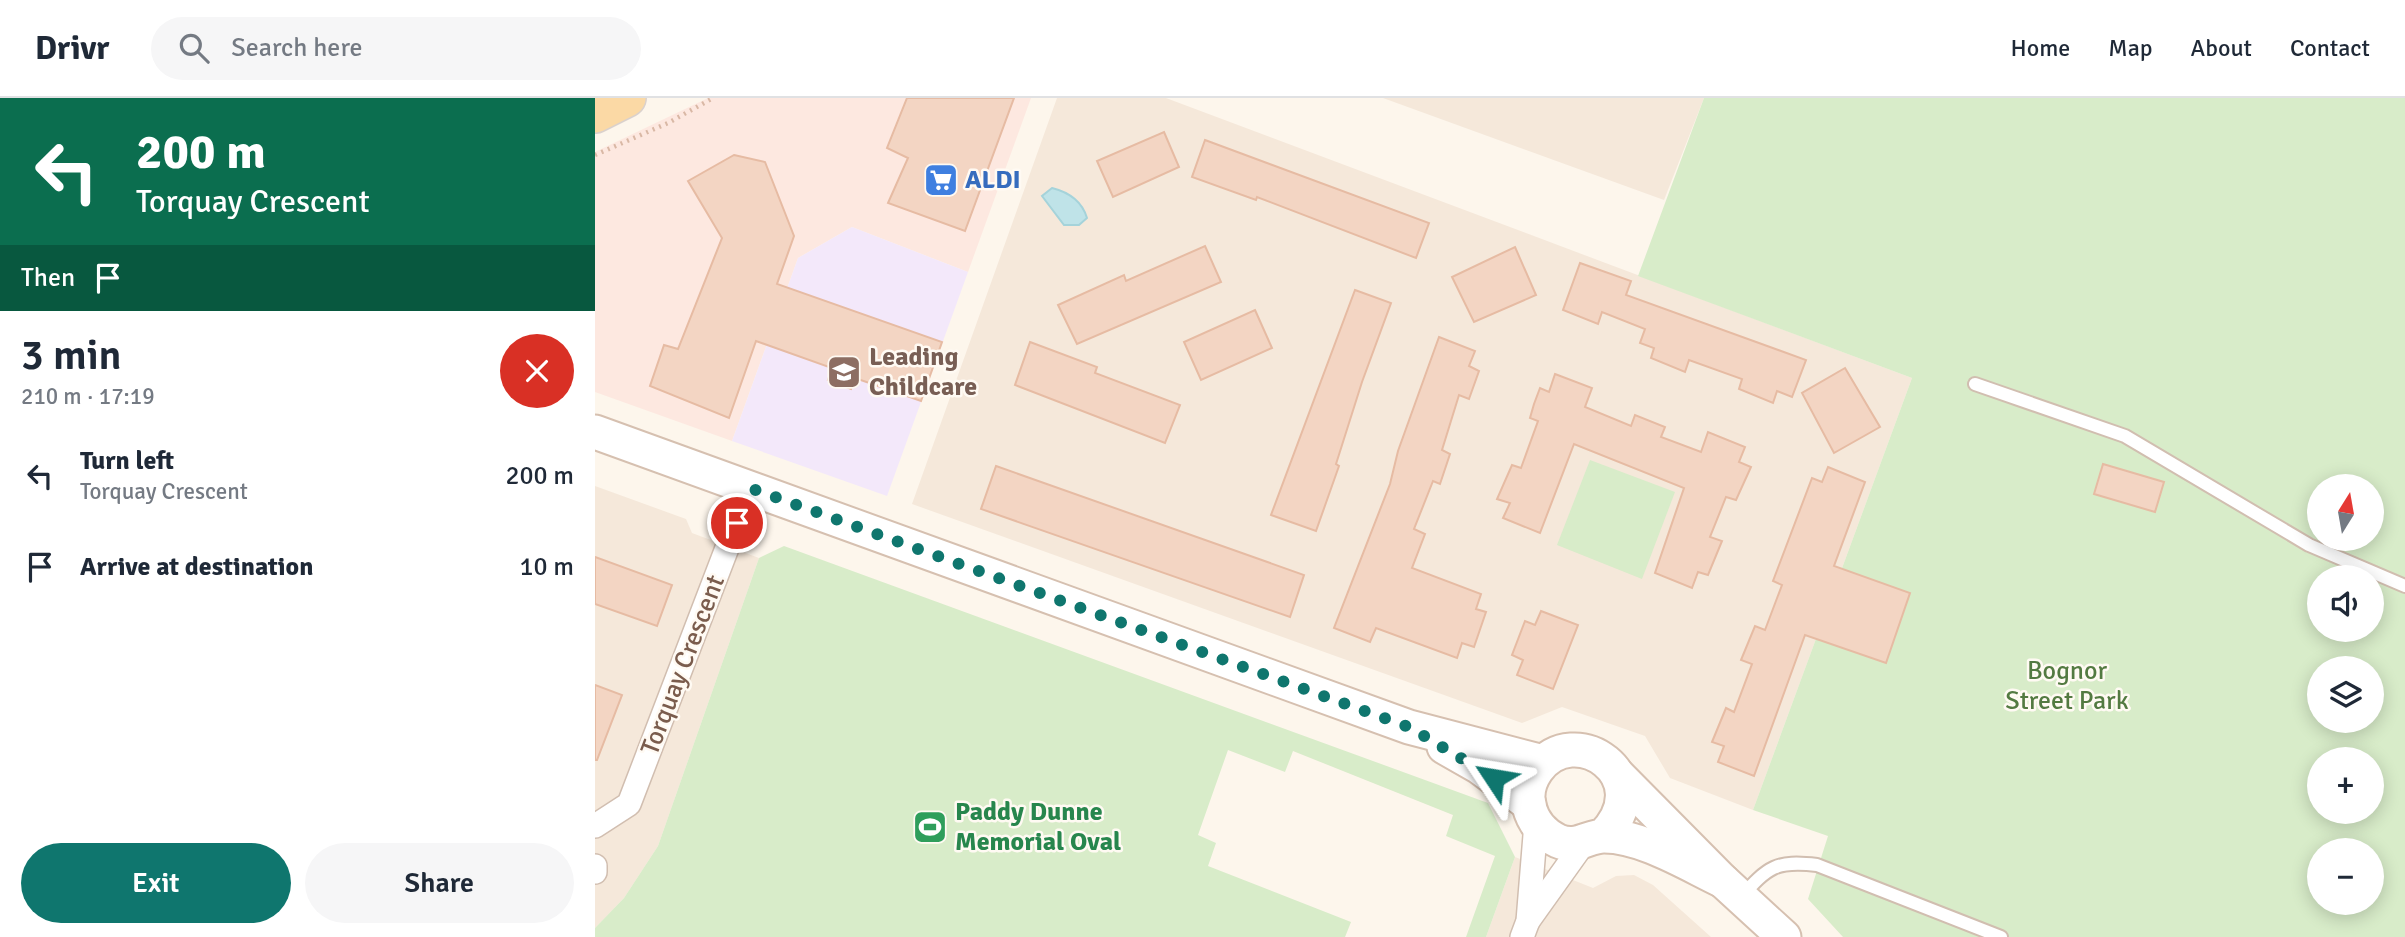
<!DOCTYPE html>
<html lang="en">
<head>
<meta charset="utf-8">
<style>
  :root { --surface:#fff; --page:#f6f6f7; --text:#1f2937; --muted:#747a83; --line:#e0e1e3; --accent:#0f766e }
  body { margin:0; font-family:Signika,sans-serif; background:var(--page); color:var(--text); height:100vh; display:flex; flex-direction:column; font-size:26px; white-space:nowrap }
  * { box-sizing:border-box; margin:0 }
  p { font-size:23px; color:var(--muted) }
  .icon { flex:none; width:38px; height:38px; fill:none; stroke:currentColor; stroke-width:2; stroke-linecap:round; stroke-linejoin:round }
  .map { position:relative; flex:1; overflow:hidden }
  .panel { display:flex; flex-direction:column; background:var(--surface); width:595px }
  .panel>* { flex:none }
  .hud { background:#0b6e4f; color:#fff; overflow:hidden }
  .needle { width:46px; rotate:11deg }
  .buttons { position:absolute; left:1712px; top:376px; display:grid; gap:14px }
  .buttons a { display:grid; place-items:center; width:77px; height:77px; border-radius:50%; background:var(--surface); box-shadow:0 4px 18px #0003; font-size:35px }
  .pin { position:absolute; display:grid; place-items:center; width:60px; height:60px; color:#fff; margin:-30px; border:4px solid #fff; border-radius:50%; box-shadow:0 2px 7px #0007 }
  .me { position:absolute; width:77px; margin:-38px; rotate:303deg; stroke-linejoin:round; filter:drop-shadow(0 0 5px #0008) }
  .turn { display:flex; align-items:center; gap:24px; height:147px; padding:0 21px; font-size:32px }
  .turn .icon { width:91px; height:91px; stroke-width:2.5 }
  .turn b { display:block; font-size:49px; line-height:60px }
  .then { display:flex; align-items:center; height:66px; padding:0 21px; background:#0003; gap:14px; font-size:26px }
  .round { display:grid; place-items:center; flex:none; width:74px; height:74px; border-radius:37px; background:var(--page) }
  .headline { display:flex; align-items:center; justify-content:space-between; height:119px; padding:0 21px }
  h1 { font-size:42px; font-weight:600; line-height:52px }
  .cta { display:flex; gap:14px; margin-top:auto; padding:14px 21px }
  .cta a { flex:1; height:80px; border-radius:42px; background:var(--accent); color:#fff; font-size:28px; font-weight:600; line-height:80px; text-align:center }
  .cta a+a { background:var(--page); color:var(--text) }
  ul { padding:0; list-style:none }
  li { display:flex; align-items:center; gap:21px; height:91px; padding:0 21px }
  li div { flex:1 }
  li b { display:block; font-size:26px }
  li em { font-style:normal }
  header { display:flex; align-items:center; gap:42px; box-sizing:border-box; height:98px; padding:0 35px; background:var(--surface); border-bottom:2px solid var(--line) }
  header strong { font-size:33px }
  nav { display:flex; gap:38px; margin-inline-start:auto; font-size:24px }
  .search { width:490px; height:63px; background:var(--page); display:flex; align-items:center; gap:18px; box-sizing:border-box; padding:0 24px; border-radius:38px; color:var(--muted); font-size:26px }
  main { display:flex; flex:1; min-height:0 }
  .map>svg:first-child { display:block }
  .residential { fill:#f5e8da }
  .commercial { fill:#fde8e0 }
  .education { fill:#f3e8fa }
  .green { fill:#d8ecc9; fill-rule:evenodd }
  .water { fill:#bfe3e8; stroke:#a5d3da; stroke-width:2 }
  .building { fill:#f3d5c3; stroke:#e6bba3; stroke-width:2 }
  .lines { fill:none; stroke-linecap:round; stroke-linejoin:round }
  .lane-casing { stroke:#d1beb0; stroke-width:16 }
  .street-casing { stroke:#d1beb0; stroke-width:26 }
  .secondary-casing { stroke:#d6c0b0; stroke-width:37 }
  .primary-casing { stroke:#dad1cd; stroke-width:40 }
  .path { stroke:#d9b8a5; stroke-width:4.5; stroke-dasharray:2 5; stroke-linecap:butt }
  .lane { stroke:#fff; stroke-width:12 }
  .street { stroke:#fff; stroke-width:23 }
  .secondary { stroke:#fff; stroke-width:33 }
  .primary { stroke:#fbd9a5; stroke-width:37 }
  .route { stroke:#0f766e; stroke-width:12; stroke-dasharray:0 21.6 }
  .labels { text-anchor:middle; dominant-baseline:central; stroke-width:5; stroke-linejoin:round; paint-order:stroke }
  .shop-label { font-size:26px; font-weight:bold; fill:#366cbe; stroke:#fffaf3; text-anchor:start }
  .education-label { font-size:26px; font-weight:bold; fill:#785e54; stroke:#fffaf3; text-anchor:start }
  .street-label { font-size:26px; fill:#7a5c4d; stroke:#fffaf3 }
  .park-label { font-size:26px; fill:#537a41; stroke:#fffaf3 }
  .leisure-label { font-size:26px; font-weight:bold; fill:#27864d; stroke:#fffaf3; text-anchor:start }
</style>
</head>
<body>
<header>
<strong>Drivr</strong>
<div class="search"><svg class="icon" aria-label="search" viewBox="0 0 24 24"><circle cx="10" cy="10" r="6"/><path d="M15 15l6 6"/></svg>Search here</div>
<nav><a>Home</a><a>Map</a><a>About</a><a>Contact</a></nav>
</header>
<main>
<section class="panel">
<div class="hud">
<div class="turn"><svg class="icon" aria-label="left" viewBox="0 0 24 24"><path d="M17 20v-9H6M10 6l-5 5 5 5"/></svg><div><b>200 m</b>Torquay Crescent</div></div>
<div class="then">Then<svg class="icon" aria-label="arrive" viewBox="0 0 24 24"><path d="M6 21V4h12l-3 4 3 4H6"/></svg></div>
</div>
<div class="headline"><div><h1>3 min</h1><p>210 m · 17:19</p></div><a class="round" style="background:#d93025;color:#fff"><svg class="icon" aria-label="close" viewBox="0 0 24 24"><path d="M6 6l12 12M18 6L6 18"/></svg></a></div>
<ul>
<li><svg class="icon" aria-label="left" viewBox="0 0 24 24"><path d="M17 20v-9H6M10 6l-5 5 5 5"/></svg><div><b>Turn left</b><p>Torquay Crescent</p></div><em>200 m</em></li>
<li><svg class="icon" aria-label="arrive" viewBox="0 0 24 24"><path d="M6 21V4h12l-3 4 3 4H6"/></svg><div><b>Arrive at destination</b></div><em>10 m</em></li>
</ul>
<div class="cta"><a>Exit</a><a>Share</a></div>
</section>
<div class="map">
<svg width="1810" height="839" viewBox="0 0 1810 839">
  <rect width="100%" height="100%" fill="#fdf6ec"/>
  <g class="residential">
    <polygon points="462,0 571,0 1317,280 1158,712 1075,680 1050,638 967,609 927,625 317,406"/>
    <polygon points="788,0 1109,0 1069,102"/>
    <polygon points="0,388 91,421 97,435 164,460 63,748 29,800 0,830"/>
    <polygon points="920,759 998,790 1021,778 1039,777 1058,787 1116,839 891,839"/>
  </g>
  <polygon class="commercial" points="113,0 436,0 373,174 257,129 203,160 137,343 0,294 0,54"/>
  <polygon class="education" points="257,129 373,174 292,398 137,343 203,160"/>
  <g class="green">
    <path d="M1109,0H1810V839H1248L1213,801L1233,738L1158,712L1317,280L1043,178ZM1724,388H1776V441H1724ZM1724,480H1776V532H1724ZM1724,570H1776V623H1724ZM1724,662H1776V714H1724ZM1724,752H1776V805H1724Z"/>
    <polygon points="995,362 1080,394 1047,481 962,447"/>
    <polygon points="189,448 893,705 920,759 891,839 871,839 900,758 851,738 858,717 698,653 690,674 633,652 603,737 621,745 613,768 756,824 750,839 0,839 0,830 29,800 63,748 164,460"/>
  </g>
  <path class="water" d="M457,90C473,94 487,103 492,120L484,127H469L447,98Z"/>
  <g class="building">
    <polygon points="312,0 419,0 370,133 293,105 313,60 292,50"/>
    <polygon points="569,34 584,69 518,99 502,63"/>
    <polygon points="610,42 834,125 821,160 662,99 661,102 597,79"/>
    <polygon points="139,57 170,64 199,138 182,186 347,244 326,303 260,280 256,291 233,282 237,270 161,243 134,320 55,288 69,247 83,251 127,140 93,83"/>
    <polygon points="610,148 626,184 482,246 463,207 529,177 531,183"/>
    <polygon points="920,149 941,197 879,224 857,179"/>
    <polygon points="985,165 1036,183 1031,197 1211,262 1197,299 1182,293 1178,305 1144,291 1147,281 1094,262 1090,274 1056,260 1059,250 1045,245 1050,231 1007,214 1003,226 968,212"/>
    <polygon points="760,192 796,205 767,284 741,366 744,368 721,433 676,417"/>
    <polygon points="660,212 677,250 606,282 589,244"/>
    <polygon points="844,239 880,253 874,268 884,273 874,301 864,297 847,352 855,356 845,386 838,383 819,431 830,436 817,470 886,496 881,511 891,514 879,549 867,545 862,560 781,530 775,544 739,530 795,386 803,353"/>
    <polygon points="435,244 502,269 500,275 585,307 570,345 420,287"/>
    <polygon points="1250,270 1285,329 1239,355 1207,295"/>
    <polygon points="960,276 997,290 990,309 1036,328 1040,317 1070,329 1066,339 1106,354 1113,334 1150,349 1144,364 1156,369 1141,402 1131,399 1115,439 1127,443 1113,477 1103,474 1097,490 1060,475 1089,390 979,346 945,435 908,420 915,405 902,401 917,367 926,370 943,323 935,320 939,306 945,290 954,294"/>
    <polygon points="1508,366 1569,384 1560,414 1499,396"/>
    <polygon points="401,368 709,477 695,519 386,411"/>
    <polygon points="1233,369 1270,384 1239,468 1315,495 1291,565 1210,537 1159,678 1123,664 1129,648 1117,644 1131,610 1139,614 1157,566 1146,562 1160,528 1170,532 1187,487 1178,483 1217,380 1227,384"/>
    <polygon points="0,459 77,487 62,528 0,506"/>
    <polygon points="946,513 983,527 958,591 922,577 928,562 917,557 930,523 940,527"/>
    <polygon points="0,587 27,597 2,662 0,662"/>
  </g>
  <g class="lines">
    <g class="lane-casing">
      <g id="lane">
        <polyline points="1380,286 1530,338 1714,447 1810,488"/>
        <path d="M1146,799C1173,769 1181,762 1222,767L1406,839"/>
      </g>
    </g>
    <g class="street-casing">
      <g id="street">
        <polyline points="0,728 34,706 155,390"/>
        <polyline points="0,768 0,774"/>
        <polyline points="933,823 988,746"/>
        <polyline points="927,839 933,823 941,725"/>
      </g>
    </g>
    <g class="secondary-casing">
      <g id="secondary">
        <polyline points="0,334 814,629 948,664"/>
        <polyline points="849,649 884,669 934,706"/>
        <polyline points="1022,676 1128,783 1189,839"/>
        <path d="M1008,738C1066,679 979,620 942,672C935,682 931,695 934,708C938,724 948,736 963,743C982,751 993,738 1009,738C1048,738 1094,767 1128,783"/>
      </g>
    </g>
    <g class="primary-casing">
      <polyline id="primary" points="0,16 32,0"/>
    </g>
    <polyline class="path" points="0,57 73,25 118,0"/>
    <use href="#lane" class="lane"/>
    <use href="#street" class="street"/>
    <use href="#secondary" class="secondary"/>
    <use href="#primary" class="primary"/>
  </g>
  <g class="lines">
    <polyline class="route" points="142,425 155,390 814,629 899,680"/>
  </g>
  <defs>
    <g id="supermarket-square" transform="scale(1.75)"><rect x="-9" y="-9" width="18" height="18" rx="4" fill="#3f7fe0" stroke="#fffaf3"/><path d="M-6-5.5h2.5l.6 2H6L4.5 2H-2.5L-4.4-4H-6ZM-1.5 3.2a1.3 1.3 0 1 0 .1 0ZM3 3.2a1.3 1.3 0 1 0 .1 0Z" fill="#fff"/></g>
    <g id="school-square" transform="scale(1.75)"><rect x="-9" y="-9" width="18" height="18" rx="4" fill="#8d6e63" stroke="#fffaf3"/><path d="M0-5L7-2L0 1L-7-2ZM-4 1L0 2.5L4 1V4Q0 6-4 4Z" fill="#fff"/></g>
    <g id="stadium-square" transform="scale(1.75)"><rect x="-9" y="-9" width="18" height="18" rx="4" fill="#2e9e5b" stroke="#fffaf3"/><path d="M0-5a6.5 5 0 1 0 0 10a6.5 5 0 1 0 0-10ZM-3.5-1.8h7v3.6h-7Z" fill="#fff"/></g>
  </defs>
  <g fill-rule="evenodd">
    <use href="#supermarket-square" x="346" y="82"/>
    <use href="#school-square" x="249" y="274"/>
    <use href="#stadium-square" x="335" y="729"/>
  </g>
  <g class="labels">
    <g class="shop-label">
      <text x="370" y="82">ALDI</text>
    </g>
    <g class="education-label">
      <text x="274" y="259">Leading<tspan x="274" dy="30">Childcare</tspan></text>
    </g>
    <g class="street-label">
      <text transform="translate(88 567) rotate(-69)">Torquay Crescent</text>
    </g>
    <g class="park-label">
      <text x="1472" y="573">Bognor<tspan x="1472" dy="30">Street Park</tspan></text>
    </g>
    <g class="leisure-label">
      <text x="360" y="714">Paddy Dunne<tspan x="360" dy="30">Memorial Oval</tspan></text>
    </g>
  </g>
</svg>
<div class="buttons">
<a><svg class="needle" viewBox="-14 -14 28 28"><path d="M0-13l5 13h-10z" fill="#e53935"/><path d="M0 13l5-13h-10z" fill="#747a83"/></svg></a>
<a><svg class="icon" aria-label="sound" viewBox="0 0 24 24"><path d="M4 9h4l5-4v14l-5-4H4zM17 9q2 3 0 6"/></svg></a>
<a><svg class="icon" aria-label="layers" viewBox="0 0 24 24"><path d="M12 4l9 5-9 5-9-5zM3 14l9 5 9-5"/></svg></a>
<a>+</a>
<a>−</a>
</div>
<div class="pin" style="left:142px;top:425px;background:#d93025"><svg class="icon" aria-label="arrive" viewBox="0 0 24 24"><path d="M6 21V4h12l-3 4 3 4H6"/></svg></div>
<svg class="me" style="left:899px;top:680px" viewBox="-20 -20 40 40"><path d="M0-17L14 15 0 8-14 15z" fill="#0f766e" stroke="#fff" stroke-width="4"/></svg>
</div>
</main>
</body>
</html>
